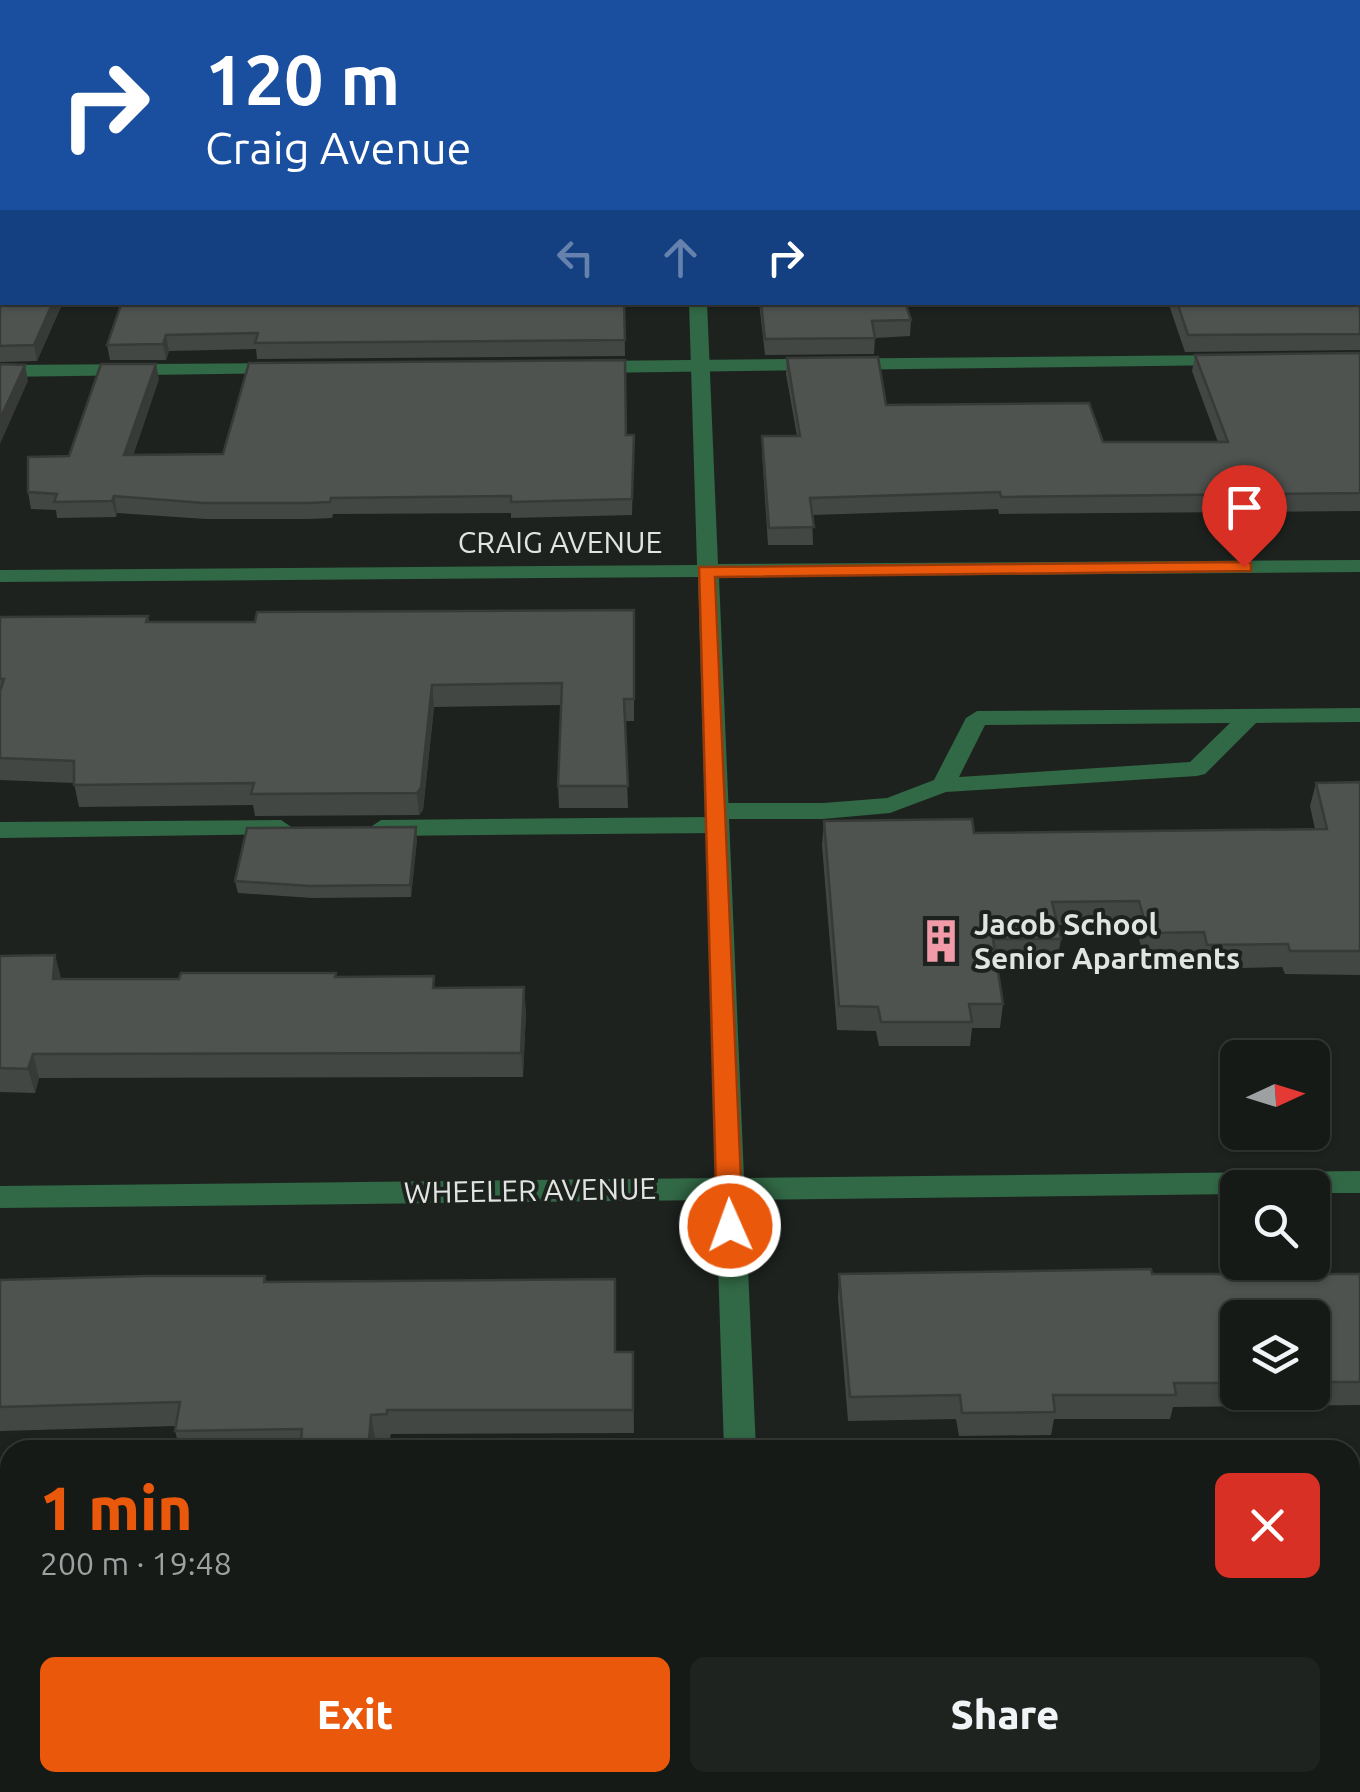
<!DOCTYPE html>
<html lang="en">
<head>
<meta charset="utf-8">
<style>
  :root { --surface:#161a16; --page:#1f231f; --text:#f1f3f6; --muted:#9ea1a1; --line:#353835; --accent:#ea580c }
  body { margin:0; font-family:Ubuntu,sans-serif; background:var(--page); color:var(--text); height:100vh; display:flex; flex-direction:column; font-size:38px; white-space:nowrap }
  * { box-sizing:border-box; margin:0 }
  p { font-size:32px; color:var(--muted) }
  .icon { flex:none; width:55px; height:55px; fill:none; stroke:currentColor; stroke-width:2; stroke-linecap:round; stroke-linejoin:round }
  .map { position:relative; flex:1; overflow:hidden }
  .panel { position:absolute; left:0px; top:1440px; width:1360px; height:352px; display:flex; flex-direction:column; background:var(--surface); border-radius:30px 30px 0 0; box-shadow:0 2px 8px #0004,0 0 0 2px var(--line) }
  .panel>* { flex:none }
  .hud { position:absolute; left:0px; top:0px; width:1360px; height:305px; box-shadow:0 2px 8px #0004,0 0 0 2px var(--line); background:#1a4fa0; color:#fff; overflow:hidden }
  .needle { width:65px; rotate:86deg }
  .buttons { position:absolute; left:1220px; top:1040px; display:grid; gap:20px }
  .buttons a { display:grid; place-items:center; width:110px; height:110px; border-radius:15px; background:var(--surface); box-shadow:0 2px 8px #0004,0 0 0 2px var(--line); font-size:50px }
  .pin { position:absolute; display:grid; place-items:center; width:85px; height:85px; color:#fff; margin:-102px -42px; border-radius:50% 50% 50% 0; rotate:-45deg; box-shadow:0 0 10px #0007 }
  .pin .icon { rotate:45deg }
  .me { position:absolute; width:110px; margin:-55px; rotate:358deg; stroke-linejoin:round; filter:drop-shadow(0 0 8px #0008) }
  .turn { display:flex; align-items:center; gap:35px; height:210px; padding:0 40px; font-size:45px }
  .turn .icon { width:130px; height:130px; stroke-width:2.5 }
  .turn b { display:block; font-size:70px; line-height:85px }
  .lanes { display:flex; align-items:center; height:95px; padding:0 40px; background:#0003; justify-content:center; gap:50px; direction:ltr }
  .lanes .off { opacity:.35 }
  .round { display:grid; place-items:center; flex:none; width:105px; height:105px; border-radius:15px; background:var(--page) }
  .headline { display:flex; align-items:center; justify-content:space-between; height:170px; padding:0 40px }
  h1 { font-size:60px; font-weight:800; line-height:75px; color:var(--accent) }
  .primary-button { display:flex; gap:20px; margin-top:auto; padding:20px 40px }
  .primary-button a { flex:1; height:115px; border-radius:15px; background:var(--accent); color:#fff; font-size:40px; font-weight:800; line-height:115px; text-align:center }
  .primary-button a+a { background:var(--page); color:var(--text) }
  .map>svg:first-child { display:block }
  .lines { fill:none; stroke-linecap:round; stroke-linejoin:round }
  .service { fill:#316845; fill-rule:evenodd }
  .minor { fill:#316845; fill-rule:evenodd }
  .wall { fill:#434744; fill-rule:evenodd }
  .shaded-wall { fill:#373a37 }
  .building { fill:#4e534f; stroke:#373a37; stroke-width:2.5 }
  .route { fill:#ea580c; stroke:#983908; stroke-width:2.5 }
  .labels { text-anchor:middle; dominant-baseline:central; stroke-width:8; stroke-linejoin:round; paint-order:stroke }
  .street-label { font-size:30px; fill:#e1e5e2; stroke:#1d221e }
  .poi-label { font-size:30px; font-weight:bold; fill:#e1e5e2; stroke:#1d221e; text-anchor:start }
</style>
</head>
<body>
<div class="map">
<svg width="1360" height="1792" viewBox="0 0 1360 1792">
  <rect width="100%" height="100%" fill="#1d221e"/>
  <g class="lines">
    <g class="service">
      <polygon points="1225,355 1234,361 1231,365 590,373 581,367 590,361"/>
      <polygon points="280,363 289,369 287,373 0,377 0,365"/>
      <path d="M1360,708V722L1256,723L1205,774L1197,776L946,792L890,813L823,819H721L728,825L716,833L381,836L369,828L381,820L711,817L704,811L716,803H823L887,798L934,780L966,718L977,711ZM1230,723L1190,762L959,777L985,725Z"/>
      <polygon points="281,820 293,828 290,834 0,838 0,822"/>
      <polygon points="1360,1676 1360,1708 1350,1709 1350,1677"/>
      <polygon points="10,1693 10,1725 0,1726 0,1694"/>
    </g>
    <g class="minor">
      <rect x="679" y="0" width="14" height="2"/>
      <rect x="1358" y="200" width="2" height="10"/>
      <polygon points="689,302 707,302 718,564 1360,560 1360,572 719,577 744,1178 1360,1171 1360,1193 1312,1193 1312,1188 1238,1188 1238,1194 745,1200 756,1450 724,1450 716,1200 0,1208 0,1186 716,1178 698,577 0,582 0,570 697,565"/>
      <rect x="736" y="1782" width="36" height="10"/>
    </g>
  </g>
  <g class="wall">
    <polygon points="0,0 484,0 484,2 2,2 63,302 37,361 0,362"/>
    <polygon points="1360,0 1360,181 1358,181 1358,2"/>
    <polygon points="1360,228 1360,350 1185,352 1168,302 1358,302"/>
    <polygon points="122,302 624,302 625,356 257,359 256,349 169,351 166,360 110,360 107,345"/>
    <polygon points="759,302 905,302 911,320 910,336 875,338 874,354 765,355"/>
    <polygon points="1360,353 1360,511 999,514 998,509 812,515 813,545 768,545 762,453 762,436 797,436 786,374 787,358 886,405 1103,442 1218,442 1192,371 1195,355"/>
    <polygon points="159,379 133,455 223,454 634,435 632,515 511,518 511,513 333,514 332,518 309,519 206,519 117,513 116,517 57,518 56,510 31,509 28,492"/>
    <polygon points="634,610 634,721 625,721 628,808 559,808 558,786 561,705 434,707 423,810 419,815 255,816 253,805 79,807 74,783 0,780 0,617 148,616 149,622 255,622"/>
    <polygon points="1360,782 1360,975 1285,974 1282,967 1202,969 1199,956 1144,957 1135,924 1058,925 1061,939 1057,963 996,963 1003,1004 1000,1028 972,1028 970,1046 879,1046 876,1031 837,1030 822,845 824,821 974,833 1315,829 1310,806 1316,783"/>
    <polygon points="417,839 411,897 312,898 238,893 235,881"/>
    <polygon points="55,955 61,979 179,979 336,977 436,988 526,1011 523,1077 39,1078 35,1093 0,1092 0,956"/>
    <path d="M839,1274H1360V1405L1173,1407L1170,1419H1054L1051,1435L959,1436L956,1419L848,1421L838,1298ZM1238,1318H1312V1392H1238Z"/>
    <polygon points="265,1276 266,1282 615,1279 616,1352 633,1352 634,1433 391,1434 390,1438 375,1438 374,1450 180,1450 175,1431 176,1426 0,1431 0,1280"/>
    <polygon points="0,1593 5,1686 0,1686"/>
    <polygon points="903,1782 988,1782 989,1792 904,1792"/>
    <polygon points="1267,1782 1331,1782 1333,1792 1270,1792"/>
  </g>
  <g class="shaded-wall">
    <polygon points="53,302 63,302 37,361 34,345"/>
    <polygon points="166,335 169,351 166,360 163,344"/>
    <polygon points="156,364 159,379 128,471 124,455"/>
    <polygon points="25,365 28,381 0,444 0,419"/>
    <polygon points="114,496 117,513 116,517 112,501"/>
    <polygon points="432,685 434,707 423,810 419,815 417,793"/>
    <polygon points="416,827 417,839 411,897 410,885"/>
    <polygon points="55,955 61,979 53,979"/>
    <polygon points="524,987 526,1011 523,1077 521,1053"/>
    <polygon points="33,1054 39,1078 35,1093 28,1069"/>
    <polygon points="371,1415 375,1438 374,1450 370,1450 369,1440"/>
    <polygon points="10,1607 10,1663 5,1686 0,1673 0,1652"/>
  </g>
  <g class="building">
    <polygon points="0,0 481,0 481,2 2,2 2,206 1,194 0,195 0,80 2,80 2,66 0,66"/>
    <rect x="556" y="0" width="82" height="2"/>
    <polygon points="748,0 1360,0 1360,57 1358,57 1358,70 1360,70 1360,166 1358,166 1358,2 748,2"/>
    <polygon points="2,207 2,302 53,302 34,345 0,346 0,209"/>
    <polygon points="1358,223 1360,228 1360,334 1188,335 1177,302 1358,302"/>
    <polygon points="122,302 624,302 625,340 255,343 258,333 166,335 163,344 107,345"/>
    <polygon points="761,302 905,302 911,320 872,321 875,338 765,339"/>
    <polygon points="1360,353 1360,493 1001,497 1000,492 810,498 814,527 769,528 762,436 800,436 787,358 878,357 886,405 1089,403 1103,442 1228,442 1195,355"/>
    <polygon points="625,360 626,435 634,435 632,499 511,502 511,496 331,498 330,502 307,503 204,503 114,496 112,501 54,502 57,494 28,492 28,457 69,456 101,364 156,364 124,455 223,454 249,363"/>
    <polygon points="0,364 25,365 0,419"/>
    <polygon points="634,610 634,699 624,699 628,786 558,786 562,683 432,685 421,788 417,793 251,794 254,783 74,785 74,761 0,758 0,691 4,679 0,679 0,617 148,616 146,622 255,622 257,612"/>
    <polygon points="1360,782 1360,951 1290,951 1288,944 1207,945 1204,932 1148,933 1139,901 1052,902 1061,939 993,939 1003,1004 969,1004 972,1022 881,1022 878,1007 839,1006 824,821 972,819 974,833 1327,829 1316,783"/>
    <polygon points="416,827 410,885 310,886 235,881 247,828"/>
    <polygon points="55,955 53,979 179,979 181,973 336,973 335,977 434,976 433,988 524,987 521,1053 33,1054 28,1069 0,1068 0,956"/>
    <polygon points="1151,1269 1152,1274 1360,1274 1360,1382 1312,1382 1312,1318 1238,1318 1238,1383 1174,1383 1176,1395 1053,1395 1055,1412 962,1413 960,1395 850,1397 839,1274"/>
    <polygon points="146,1276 265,1276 264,1282 615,1279 615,1352 633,1352 633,1410 387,1410 387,1414 371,1415 369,1440 301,1441 302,1429 175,1431 180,1402 0,1407 0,1280"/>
    <polygon points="10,1592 10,1607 0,1652 0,1593"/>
    <polygon points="59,1782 602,1782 602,1792 57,1792"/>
    <polygon points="908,1782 988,1782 989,1792 909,1792"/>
    <polygon points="1274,1782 1331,1782 1333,1792 1276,1792"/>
  </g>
  <polygon class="route" points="1244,562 1251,563 1251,571 715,577 743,1226 739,1233 730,1236 721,1233 717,1226 699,567"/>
  <defs>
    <g id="building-bare" transform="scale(3.45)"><path d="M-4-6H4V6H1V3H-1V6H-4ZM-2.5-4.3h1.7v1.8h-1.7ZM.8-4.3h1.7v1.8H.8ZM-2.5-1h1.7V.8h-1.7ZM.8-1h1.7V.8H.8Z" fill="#f39aa9" stroke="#1d221e" stroke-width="2.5" paint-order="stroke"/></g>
  </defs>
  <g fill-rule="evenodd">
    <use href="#building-bare" x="941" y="941"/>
  </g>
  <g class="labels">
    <g class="street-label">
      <text x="560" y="542">CRAIG AVENUE</text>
      <text transform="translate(530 1190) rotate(-1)">WHEELER AVENUE</text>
    </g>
    <g class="poi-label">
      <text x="974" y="924">Jacob School<tspan x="974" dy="34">Senior Apartments</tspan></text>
    </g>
  </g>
</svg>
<div class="buttons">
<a><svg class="needle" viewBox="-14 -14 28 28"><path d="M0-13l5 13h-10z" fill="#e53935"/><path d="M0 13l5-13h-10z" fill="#9ea1a1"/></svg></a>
<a><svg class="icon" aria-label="search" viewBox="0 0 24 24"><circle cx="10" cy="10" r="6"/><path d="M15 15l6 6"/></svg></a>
<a><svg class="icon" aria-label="layers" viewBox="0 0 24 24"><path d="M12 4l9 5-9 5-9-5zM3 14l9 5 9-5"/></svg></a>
</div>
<div class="pin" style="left:1244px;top:567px;background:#d93025"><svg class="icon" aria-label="arrive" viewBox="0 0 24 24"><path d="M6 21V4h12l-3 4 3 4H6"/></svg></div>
<svg class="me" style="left:730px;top:1226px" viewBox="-20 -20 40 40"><circle r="17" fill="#ea580c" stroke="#fff" stroke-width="3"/><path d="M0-11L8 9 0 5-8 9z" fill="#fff"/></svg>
<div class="hud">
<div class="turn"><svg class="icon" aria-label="right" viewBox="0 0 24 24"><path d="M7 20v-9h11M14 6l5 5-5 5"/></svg><div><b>120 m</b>Craig Avenue</div></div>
<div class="lanes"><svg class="icon off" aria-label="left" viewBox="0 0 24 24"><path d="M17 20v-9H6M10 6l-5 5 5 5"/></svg><svg class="icon off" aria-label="ahead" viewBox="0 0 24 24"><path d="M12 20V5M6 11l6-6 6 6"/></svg><svg class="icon" aria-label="right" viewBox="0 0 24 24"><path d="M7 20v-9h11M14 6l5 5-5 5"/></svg></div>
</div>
<section class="panel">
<div class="headline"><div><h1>1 min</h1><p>200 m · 19:48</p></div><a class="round" style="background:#d93025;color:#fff"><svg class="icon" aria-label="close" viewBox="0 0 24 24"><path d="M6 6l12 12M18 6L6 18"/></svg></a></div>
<div class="primary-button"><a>Exit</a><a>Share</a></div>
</section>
</div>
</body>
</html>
